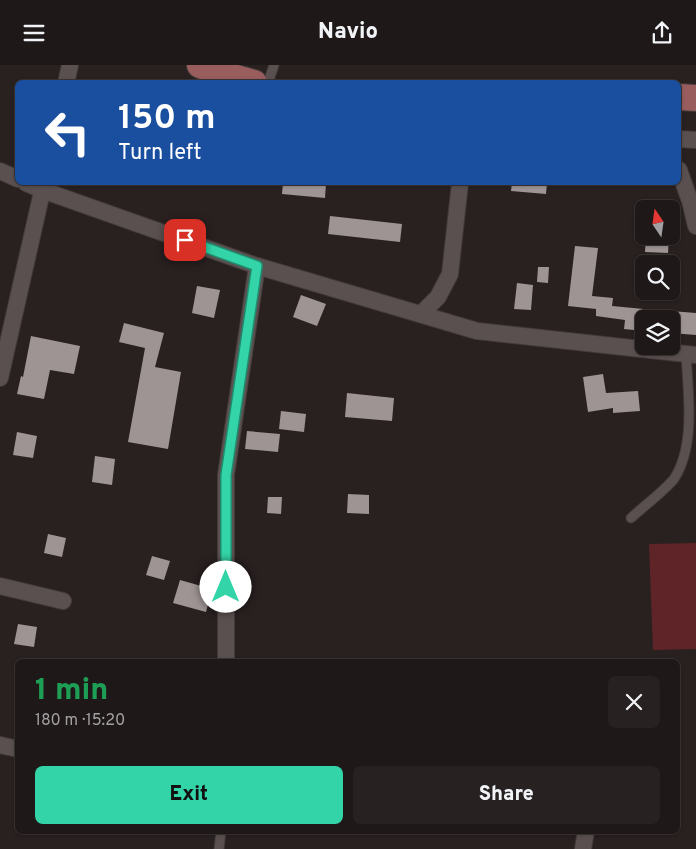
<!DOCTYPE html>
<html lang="en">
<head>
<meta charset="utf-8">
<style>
  :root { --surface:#1f1818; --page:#272121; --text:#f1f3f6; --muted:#a1a0a2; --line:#3c3737; --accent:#33d4a8 }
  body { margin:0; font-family:Overpass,sans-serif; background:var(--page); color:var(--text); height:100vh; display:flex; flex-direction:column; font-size:19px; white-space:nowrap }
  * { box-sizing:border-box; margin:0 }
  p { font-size:16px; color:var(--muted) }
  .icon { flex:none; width:28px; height:28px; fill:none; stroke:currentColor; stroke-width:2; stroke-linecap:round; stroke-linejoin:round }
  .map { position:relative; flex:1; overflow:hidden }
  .sheet { position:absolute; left:15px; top:594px; width:665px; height:175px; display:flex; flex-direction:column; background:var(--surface); border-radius:8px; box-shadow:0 1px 4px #0004,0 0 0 1px var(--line) }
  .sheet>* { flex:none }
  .banner { position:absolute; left:15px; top:15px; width:666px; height:105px; border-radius:8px; box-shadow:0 1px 4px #0004,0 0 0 1px var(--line); background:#1a4fa0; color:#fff; overflow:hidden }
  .needle { width:32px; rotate:347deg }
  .fabs { position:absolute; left:635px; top:135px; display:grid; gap:10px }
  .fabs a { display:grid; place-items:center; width:45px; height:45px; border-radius:8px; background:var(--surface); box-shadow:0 1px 4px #0004,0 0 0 1px var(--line); font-size:25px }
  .pin { position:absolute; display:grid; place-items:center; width:42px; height:42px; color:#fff; margin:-21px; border-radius:10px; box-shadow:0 2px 8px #0006 }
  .me { position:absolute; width:55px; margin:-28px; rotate:0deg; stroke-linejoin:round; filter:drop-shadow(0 0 4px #0008) }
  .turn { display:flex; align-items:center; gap:18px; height:105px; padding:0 20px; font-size:22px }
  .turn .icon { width:65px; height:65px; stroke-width:2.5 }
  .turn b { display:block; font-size:35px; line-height:42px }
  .round { display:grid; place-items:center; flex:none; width:52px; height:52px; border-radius:8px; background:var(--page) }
  .head { display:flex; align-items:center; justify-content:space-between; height:85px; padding:0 20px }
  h1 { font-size:30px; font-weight:800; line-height:38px; color:#1e9e55 }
  .cta { display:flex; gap:10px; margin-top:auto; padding:10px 20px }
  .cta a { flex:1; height:58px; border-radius:8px; background:var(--accent); color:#111; font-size:20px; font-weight:800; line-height:58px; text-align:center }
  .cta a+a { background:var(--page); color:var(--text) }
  header { display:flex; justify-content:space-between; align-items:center; height:65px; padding:0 20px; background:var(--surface); font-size:22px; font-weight:800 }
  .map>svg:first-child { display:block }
  .green { fill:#5f2427 }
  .building { fill:#9f9494 }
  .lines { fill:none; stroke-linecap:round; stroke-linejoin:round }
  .lane-casing { stroke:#423b3a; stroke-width:11 }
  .street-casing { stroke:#423b3a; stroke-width:18 }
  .primary-casing { stroke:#423b3a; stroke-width:28 }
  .lane { stroke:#5b5050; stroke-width:9 }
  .street { stroke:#5b5050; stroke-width:16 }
  .primary { stroke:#995d5e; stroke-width:26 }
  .route-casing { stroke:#218a6d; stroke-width:12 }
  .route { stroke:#33d4a8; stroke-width:9 }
</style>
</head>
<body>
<header><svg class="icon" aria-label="menu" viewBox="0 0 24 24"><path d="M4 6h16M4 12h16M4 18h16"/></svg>Navio<svg class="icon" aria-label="share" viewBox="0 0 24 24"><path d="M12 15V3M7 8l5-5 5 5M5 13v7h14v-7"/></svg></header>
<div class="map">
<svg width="696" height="784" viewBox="0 0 696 784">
  <rect width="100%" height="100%" fill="#292020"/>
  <polygon class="green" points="696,478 696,584 653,585 649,479"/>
  <g class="building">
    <polygon points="283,118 326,118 325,133 282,129"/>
    <polygon points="512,118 547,118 546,129 511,126"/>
    <polygon points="330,151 402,159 400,177 328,169"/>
    <polygon points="646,171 669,171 668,188 645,187"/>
    <polygon points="575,181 598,183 592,231 613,233 612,241 644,244 644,266 624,264 625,255 596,251 596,244 568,241"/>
    <polygon points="538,202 549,202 548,218 537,217"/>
    <polygon points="517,218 533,220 531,245 514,244"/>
    <polygon points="197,221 220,225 214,253 192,248"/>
    <polygon points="301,230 326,239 317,261 293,252"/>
    <polygon points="671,246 696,248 696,270 671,268"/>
    <polygon points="124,258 164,268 155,302 181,307 168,384 128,377 145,283 119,277"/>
    <polygon points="31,271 80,281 74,309 50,305 44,334 17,329 21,311 23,312"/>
    <polygon points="603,309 606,328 638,326 640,346 613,348 613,343 588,347 583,312"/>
    <polygon points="347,328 394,333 392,356 345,352"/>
    <polygon points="281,346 306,349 304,367 279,364"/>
    <polygon points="247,366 280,369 278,387 245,384"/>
    <polygon points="17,367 37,371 33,393 13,390"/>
    <polygon points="95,391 115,394 112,420 92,417"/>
    <polygon points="348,429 369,430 369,449 347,448"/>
    <polygon points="268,432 282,432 281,449 267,448"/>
    <polygon points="48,469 66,473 62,492 44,488"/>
    <polygon points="152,491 170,496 164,515 146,510"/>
    <polygon points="180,515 212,524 206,547 173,538"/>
    <polygon points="18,559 37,562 34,582 14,579"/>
  </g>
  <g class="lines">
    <g class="lane-casing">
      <g id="lane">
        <polyline points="268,18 274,0"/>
        <path d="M631,453C643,442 664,426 674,414C696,380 688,328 686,289"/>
        <polyline points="219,784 221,766"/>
      </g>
    </g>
    <g class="street-casing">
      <g id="street">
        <polyline points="66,18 70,0"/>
        <polyline points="679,74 696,75"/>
        <polyline points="679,105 690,136 696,161"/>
        <polyline points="0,106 18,114"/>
        <polyline points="26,118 42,125 257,201 477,266 696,290"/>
        <polyline points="422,248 438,232 450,209 460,118"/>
        <polyline points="0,313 44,118"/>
        <polyline points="0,521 63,536"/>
        <polyline points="226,596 226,410 257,201"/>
        <polyline points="0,680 18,684"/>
        <polyline points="583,784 586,766"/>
      </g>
    </g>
    <g class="primary-casing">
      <g id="primary">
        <polyline points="200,0 222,9 254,18"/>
        <polyline points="679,32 696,33"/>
      </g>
    </g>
    <use href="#lane" class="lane"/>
    <use href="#street" class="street"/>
    <use href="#primary" class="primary"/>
  </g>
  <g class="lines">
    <g class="route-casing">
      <polyline id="route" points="185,175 257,201 226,410 226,522"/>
    </g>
    <use href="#route" class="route"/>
  </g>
</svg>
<div class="fabs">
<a><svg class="needle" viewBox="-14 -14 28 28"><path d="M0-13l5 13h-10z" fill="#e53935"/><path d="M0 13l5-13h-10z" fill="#a1a0a2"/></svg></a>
<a><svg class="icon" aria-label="search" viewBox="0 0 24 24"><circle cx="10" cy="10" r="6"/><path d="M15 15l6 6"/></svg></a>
<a><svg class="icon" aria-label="layers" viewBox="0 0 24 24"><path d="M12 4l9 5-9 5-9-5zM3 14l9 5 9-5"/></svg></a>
</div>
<div class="pin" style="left:185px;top:175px;background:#d93025"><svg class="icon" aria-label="arrive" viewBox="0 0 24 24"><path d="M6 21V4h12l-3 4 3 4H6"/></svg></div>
<svg class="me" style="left:226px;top:522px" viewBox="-20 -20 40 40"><circle r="19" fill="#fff"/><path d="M0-13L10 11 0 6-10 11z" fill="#33d4a8"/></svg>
<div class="banner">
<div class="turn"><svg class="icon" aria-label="left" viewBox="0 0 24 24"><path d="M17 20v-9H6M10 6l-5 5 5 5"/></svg><div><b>150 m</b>Turn left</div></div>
</div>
<section class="sheet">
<div class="head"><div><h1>1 min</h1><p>180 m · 15:20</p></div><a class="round"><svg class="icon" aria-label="close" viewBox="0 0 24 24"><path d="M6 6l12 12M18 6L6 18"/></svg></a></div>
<div class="cta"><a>Exit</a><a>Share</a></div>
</section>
</div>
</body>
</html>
